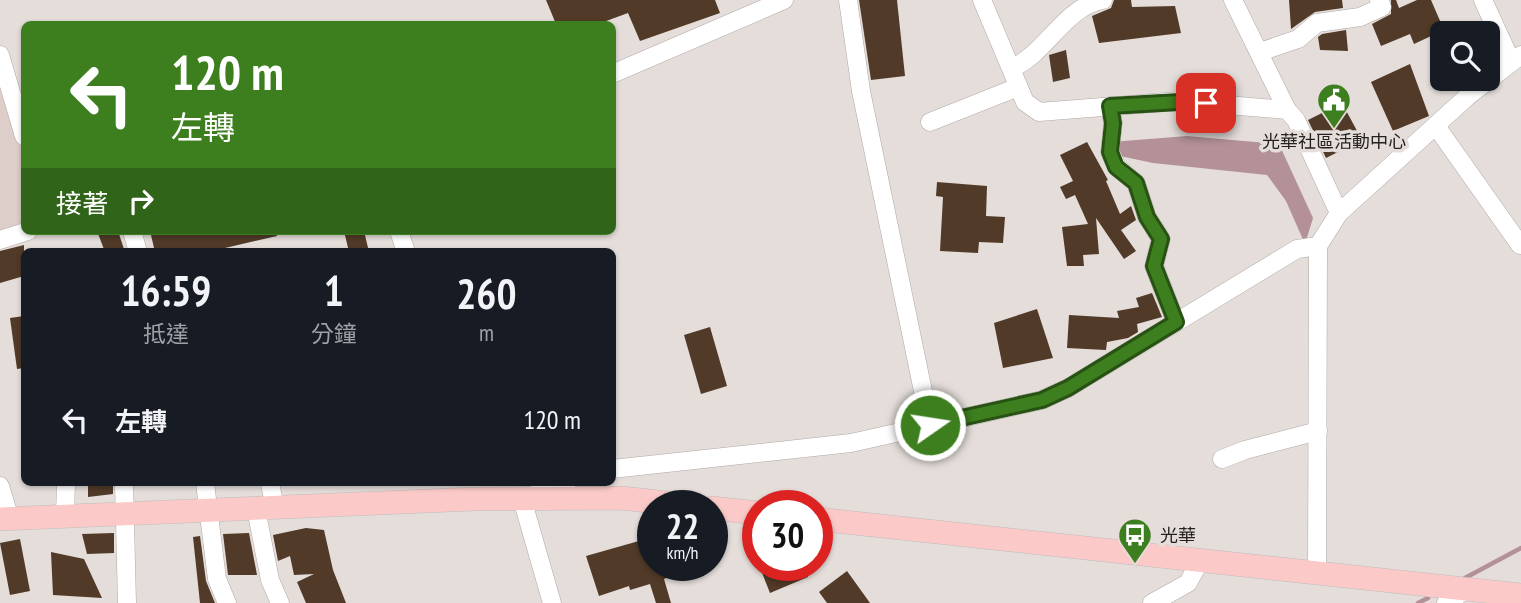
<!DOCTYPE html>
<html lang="zh-TW">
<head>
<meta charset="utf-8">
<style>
  :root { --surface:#171b24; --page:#242831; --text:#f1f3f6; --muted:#9ea1a6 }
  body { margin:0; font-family:"PT Sans Narrow","Noto Sans TC",sans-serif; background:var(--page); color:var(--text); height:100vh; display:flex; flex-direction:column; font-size:26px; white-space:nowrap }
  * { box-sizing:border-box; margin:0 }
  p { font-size:23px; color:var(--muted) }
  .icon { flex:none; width:38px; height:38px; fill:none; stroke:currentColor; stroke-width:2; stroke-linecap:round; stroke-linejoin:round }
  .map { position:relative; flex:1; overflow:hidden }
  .drawer { position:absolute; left:21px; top:248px; width:595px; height:238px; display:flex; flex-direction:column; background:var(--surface); border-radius:10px; box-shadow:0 2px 5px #0004 }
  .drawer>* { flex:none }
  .banner { position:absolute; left:21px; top:21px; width:595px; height:214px; border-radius:10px; box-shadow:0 2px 5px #0004; background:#3d7e1e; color:#fff; overflow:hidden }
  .fabs { position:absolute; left:1430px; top:21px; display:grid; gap:14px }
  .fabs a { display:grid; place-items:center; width:70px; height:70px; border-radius:10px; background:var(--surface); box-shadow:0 2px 5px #0004; font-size:35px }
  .speed { position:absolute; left:637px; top:490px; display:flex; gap:14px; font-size:35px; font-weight:700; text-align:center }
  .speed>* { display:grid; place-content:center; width:91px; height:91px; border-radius:50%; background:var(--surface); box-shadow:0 2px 5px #0004; line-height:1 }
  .speed small { font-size:18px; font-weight:400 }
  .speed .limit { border:10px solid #d22; background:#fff; color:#111 }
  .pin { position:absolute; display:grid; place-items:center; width:60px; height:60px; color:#fff; margin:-30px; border-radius:14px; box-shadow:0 4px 10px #0006 }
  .me { position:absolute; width:77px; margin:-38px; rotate:77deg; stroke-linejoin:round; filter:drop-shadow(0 0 5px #0008) }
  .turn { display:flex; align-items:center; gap:24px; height:147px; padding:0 35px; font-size:32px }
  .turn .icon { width:91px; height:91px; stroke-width:2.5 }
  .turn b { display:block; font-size:49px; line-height:60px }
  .then { display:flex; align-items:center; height:66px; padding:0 35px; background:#0003; gap:14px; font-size:26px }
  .eta { display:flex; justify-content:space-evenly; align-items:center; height:119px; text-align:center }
  .eta b { font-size:42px; font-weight:700; line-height:49px }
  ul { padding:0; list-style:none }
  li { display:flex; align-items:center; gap:21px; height:105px; padding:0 35px }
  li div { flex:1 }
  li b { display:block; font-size:26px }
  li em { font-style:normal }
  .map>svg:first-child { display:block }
  .built { fill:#ddcec9 }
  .water { fill:#b49098 }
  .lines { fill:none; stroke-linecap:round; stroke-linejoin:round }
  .stream { stroke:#b49098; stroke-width:4.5 }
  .building { fill:#513a27 }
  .minor-casing { stroke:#b0a9a6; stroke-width:19 }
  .major-casing { stroke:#bdbdbc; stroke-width:24 }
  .minor { stroke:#fff; stroke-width:18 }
  .major { stroke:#fbcac8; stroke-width:23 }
  .route-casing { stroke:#285214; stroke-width:18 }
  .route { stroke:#3d7e1e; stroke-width:12 }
  .labels { text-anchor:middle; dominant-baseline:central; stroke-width:7; stroke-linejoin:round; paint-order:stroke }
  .poi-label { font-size:18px; fill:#242221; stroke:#e4ddda }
</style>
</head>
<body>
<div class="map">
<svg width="1521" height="603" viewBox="0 0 1521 603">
  <rect width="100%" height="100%" fill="#e4ddda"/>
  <polygon class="built" points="0,78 24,158 24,222 0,232"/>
  <polygon class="water" points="1187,136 1279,144 1313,218 1305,244 1286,201 1267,175 1153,163 1120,156 1111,142"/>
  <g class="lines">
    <g class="stream">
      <polyline points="1465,578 1521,548"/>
      <polyline points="1418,603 1428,598"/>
    </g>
  </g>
  <g class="building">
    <polygon points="546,0 715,0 720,13 640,41 628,13 598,24 556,24"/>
    <polygon points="859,0 897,0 905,76 871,80"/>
    <polygon points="1114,0 1131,0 1132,7 1175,6 1181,33 1099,43 1092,16 1111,8"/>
    <polygon points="1289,0 1342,0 1343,8 1315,12 1291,29"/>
    <polygon points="1391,0 1396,0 1399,8 1417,0 1431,0 1444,30 1414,44 1410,34 1381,46 1372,24 1391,14"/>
    <polygon points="1346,30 1348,51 1320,50 1318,37 1322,34"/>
    <polygon points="1066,50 1070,78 1053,82 1049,55"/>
    <polygon points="1410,64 1429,116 1393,131 1371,82"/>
    <polygon points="1342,103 1362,140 1326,158 1308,120"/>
    <polygon points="1087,142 1108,180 1106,181 1120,214 1131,206 1136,220 1121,230 1136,251 1124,259 1096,218 1099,254 1083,255 1084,266 1067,266 1062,227 1088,224 1075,195 1066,199 1060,187 1073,181 1060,155"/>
    <polygon points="937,182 987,186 986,216 1005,217 1003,243 979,242 978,253 940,251 943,197 936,196"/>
    <polygon points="97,231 118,231 125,252 105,252"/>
    <polygon points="150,231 276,231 277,236 225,248 220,252 155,252"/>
    <polygon points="344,231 364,231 369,252 349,252"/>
    <polygon points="24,245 24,276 0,283 0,251"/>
    <polygon points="1152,293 1162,317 1137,324 1138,332 1128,338 1107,342 1106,350 1067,348 1069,315 1119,318 1117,311 1139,307 1136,298"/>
    <polygon points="1037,309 1053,358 1003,368 994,323"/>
    <polygon points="24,316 24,368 17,369 10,318"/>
    <polygon points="710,327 727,386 701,394 684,335"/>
    <polygon points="88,483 113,483 113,494 88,497"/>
    <polygon points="306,528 324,530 333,570 346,603 306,603 297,582 314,574 294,575 290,556 278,561 273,535"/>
    <polygon points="114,533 114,553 87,554 82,534"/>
    <polygon points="249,533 257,575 228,575 223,534"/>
    <polygon points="200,536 206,581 215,603 200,603 193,537"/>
    <polygon points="653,537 653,565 698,565 664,579 671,603 656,603 650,584 630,590 629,586 599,596 586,556"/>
    <polygon points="20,539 30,591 10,595 0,543"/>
    <polygon points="51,552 84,559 102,598 53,595"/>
    <polygon points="759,565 803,565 808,577 770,593"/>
    <polygon points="847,571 870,603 827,603 819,592"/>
  </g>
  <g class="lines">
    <g class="minor-casing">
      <g id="minor">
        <polyline points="848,0 861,91 930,425"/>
        <polyline points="982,0 1025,102 1039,112 1179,101 1287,110 1296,120 1339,213"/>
        <polyline points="1233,0 1287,110"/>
        <polyline points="1483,0 1511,61"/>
        <polyline points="1260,52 1298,39 1317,23 1360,17 1382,7 1379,0"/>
        <polyline points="0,55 24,136"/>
        <path d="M1012,68C1047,53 1064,7 1103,0"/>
        <polyline points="612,74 784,0"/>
        <polyline points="1110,106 1113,123 1110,152 1117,167 1136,183 1147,217 1161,239 1154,266 1176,322"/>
        <polyline points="930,122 1018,87"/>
        <polyline points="1436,126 1520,245"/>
        <polyline points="132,231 138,252"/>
        <polyline points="399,231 406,252"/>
        <polyline points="0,240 28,231"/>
        <polyline points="1222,459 1245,450 1318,431"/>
        <polyline points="612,469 851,443 1042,400 1068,388 1297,249 1318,246 1339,213 1468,96 1521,55"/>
        <polyline points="124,483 127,603"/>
        <polyline points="205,483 217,579 227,603"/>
        <polyline points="270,483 275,509"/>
        <polyline points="0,486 10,519"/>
        <polyline points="256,509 270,580 280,603"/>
        <polyline points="65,517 66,483"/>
        <polyline points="1317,573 1318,246"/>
        <polyline points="552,603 522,499 567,483"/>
        <polyline points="1152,603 1188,583 1201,559"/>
        <polyline points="1446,603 1466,590"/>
      </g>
    </g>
    <g class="major-casing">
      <g id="major">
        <polyline points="712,508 758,513"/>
        <polyline points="0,519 474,499 622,498 693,506"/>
        <polyline points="817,519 1521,595"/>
      </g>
    </g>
    <use href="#minor" class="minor"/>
    <use href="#major" class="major"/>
  </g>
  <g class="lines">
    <g class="route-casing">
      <polyline id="route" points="930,425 1042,400 1068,388 1176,322 1154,266 1161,239 1147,217 1136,183 1116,167 1110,152 1113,123 1110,106 1179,102 1206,103"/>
    </g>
    <use href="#route" class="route"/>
  </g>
  <defs>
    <g id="civic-pin" transform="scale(1.75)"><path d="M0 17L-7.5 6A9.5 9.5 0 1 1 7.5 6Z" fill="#3d7e1e" stroke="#e4ddda"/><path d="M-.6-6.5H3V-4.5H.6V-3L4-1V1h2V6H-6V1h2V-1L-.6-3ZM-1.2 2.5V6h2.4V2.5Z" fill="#fff"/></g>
    <g id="bus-pin" transform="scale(1.75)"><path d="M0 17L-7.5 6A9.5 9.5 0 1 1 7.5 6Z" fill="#3d7e1e" stroke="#e4ddda"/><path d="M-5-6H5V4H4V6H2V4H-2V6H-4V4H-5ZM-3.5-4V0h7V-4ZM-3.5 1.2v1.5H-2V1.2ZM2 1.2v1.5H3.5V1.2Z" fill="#fff"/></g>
  </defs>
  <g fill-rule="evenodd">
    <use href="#civic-pin" x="1334" y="100"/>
    <use href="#bus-pin" x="1135" y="535"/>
  </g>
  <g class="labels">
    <g class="poi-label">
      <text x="1334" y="141">光華社區活動中心</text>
      <text x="1160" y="535" text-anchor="start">光華</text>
    </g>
  </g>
</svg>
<div class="fabs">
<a><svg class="icon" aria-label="search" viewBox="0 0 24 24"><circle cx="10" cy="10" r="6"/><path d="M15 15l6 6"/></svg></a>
</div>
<div class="speed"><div>22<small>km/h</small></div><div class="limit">30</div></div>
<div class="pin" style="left:1206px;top:103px;background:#d93025"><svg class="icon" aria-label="arrive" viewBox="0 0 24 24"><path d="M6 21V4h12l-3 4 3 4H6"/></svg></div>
<svg class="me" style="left:930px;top:425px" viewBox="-20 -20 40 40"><circle r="17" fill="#3d7e1e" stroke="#fff" stroke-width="3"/><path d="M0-11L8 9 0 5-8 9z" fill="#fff"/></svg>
<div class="banner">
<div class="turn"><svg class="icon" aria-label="left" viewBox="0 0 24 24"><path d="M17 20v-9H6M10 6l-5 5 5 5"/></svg><div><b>120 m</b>左轉</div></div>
<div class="then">接著<svg class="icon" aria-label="right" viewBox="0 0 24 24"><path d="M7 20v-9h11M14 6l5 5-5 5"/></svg></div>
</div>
<section class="drawer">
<div class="eta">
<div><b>16:59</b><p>抵達</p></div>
<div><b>1</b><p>分鐘</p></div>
<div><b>260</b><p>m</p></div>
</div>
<ul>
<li><svg class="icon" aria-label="left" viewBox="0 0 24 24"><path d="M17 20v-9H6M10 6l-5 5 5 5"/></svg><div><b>左轉</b></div><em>120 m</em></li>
</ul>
</section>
</div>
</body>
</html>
